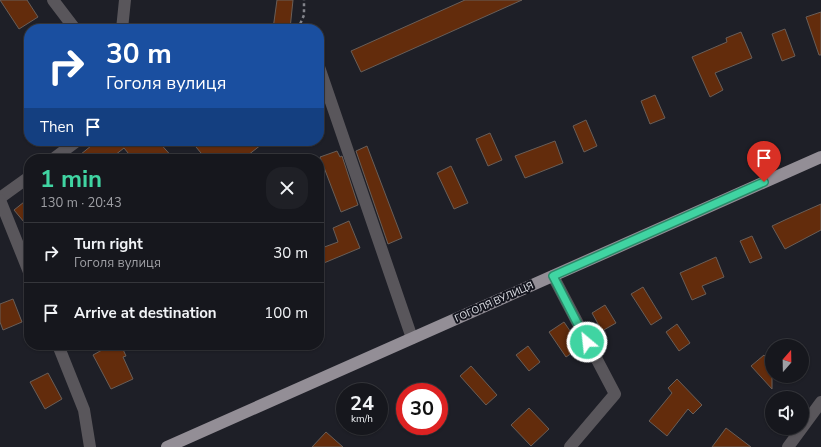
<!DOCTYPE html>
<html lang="en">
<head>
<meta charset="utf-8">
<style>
  :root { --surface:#16171d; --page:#1f2026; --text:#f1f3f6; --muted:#9e9fa4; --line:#35363b; --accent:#40d4a2 }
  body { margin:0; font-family:"Nunito Sans",sans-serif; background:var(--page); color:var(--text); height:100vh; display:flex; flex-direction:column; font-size:15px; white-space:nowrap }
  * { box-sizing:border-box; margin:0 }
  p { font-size:13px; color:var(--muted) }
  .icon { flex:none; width:22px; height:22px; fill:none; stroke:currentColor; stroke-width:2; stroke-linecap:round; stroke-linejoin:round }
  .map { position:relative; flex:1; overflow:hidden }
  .side { position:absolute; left:24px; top:154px; width:300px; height:196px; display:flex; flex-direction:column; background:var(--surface); border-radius:16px; box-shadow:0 1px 3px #0004,0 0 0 1px var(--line) }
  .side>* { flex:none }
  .top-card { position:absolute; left:24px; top:24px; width:300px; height:122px; border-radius:16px; box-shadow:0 1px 3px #0004,0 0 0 1px var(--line); background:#1a4fa0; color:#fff; overflow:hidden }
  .needle { width:26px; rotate:20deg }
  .buttons { position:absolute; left:765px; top:339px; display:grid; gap:8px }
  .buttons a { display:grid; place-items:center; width:44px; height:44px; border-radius:50%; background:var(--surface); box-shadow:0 1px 3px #0004,0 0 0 1px var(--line); font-size:20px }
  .speed { position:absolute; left:336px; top:383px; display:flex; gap:8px; font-size:20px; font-weight:700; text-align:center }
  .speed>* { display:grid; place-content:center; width:52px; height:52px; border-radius:50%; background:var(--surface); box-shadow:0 1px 3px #0004,0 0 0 1px var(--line); line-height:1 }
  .speed small { font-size:10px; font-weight:400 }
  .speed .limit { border:6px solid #d22; background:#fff; color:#111 }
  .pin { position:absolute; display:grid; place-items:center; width:34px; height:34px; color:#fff; margin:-41px -17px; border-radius:50% 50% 50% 0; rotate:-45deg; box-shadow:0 0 4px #0007 }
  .pin .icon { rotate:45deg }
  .me { position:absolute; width:44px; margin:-22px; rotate:332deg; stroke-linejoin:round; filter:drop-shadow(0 0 3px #0008) }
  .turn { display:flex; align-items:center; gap:14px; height:84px; padding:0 16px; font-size:18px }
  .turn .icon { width:52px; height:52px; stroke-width:2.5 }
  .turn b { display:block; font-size:28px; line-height:34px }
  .then { display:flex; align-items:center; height:38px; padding:0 16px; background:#0003; gap:8px; font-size:15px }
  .round { display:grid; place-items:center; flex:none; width:42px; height:42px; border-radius:16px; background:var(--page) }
  .head { display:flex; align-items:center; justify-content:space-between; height:68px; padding:0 16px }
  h1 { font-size:24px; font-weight:700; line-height:30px; color:var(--accent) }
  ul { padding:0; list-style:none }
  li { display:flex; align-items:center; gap:12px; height:60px; padding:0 16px; border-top:1px solid var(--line) }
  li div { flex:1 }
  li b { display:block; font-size:15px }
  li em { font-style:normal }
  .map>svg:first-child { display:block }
  .building { fill:#632c0c; stroke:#695e58 }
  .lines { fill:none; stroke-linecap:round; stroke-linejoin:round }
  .path { stroke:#83848b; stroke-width:2.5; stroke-dasharray:3 3; stroke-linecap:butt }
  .minor { stroke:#59565b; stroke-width:12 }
  .major { stroke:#938e96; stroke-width:12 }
  .route-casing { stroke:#2a8a69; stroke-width:10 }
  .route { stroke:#40d4a2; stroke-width:7 }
  .labels { text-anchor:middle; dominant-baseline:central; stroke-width:4; stroke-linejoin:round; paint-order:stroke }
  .street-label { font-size:10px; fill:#e4e5eb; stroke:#14151e }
</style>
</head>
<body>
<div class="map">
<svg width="821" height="447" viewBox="0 0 821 447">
  <rect width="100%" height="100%" fill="#1e1f27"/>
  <g class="building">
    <polygon points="0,0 27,0 38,17 19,29"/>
    <polygon points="277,0 293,0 290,29 273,29"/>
    <polygon points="465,0 522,0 361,72 351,51"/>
    <polygon points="821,12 821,55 819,55 806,17"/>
    <polygon points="785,29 795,56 782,61 772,34"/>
    <polygon points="741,32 752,58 715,73 723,90 710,97 692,57 727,42 726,38"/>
    <polygon points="655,95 665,118 650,124 641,101"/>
    <polygon points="586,120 597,146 584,152 573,126"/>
    <polygon points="490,133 502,160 488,166 476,139"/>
    <polygon points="97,141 158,141 174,159 133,159 124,148 110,159 75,159"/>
    <polygon points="191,141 266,141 243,159 206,159"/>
    <polygon points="555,141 563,163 525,178 515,156"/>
    <polygon points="367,146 402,238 388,244 356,151"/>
    <polygon points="337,151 340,157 342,156 358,205 341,212 320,157"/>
    <polygon points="451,166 468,203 454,209 437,173"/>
    <polygon points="29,198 29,228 14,210"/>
    <polygon points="821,204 821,230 785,249 772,226 787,219"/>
    <polygon points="349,221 360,248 319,265 319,249 338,242 333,228"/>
    <polygon points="752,236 762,258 750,263 740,241"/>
    <polygon points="716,257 724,277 702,286 706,294 692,300 680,273"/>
    <polygon points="643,287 662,318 651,325 631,294"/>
    <polygon points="13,299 22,322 3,330 0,322 0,304"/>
    <polygon points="605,305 616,323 602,331 592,313"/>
    <polygon points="564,322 581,347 566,357 549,332"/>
    <polygon points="677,324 690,343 679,351 666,332"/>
    <polygon points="111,345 121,345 126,356 123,357 133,379 111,389 93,355"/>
    <polygon points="528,346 540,362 529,371 516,355"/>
    <polygon points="764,355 772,364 772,389 751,366"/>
    <polygon points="471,366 497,395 486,405 460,376"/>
    <polygon points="48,373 62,399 45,409 30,382"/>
    <polygon points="677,379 702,405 693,414 688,409 667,436 649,421 672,393 668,388"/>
    <polygon points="529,408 549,429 531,446 511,425"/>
    <polygon points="726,428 751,447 712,447"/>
    <polygon points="326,432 343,447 312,447"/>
  </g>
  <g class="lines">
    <polyline class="path" points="298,29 304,15 304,0"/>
    <g class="minor">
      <polyline points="53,0 75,29"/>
      <polyline points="122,29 125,0"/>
      <polyline points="319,67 412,338"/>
      <polyline points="53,159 77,141"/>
      <polyline points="0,198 29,177"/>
      <polyline points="0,200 29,272"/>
      <polyline points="553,276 615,394 570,447"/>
      <polyline points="58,345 84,410 90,447"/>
      <polyline points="788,447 821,402"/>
    </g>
    <polyline class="major" points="167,447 821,157"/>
  </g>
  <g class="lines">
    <g class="route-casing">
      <polyline id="route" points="587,342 553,276 764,182"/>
    </g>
    <use href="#route" class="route"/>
  </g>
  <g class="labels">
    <g class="street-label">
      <text transform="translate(494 302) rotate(-24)">ГОГОЛЯ ВУЛИЦЯ</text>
    </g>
  </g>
</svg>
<div class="buttons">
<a><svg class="needle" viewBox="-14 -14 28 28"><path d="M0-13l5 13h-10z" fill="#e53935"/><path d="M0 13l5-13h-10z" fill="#9e9fa4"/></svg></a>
<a><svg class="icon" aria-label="sound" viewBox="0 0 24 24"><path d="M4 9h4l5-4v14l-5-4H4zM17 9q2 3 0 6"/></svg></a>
</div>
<div class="speed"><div>24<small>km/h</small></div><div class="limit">30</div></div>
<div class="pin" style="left:764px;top:182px;background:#d93025"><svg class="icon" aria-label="arrive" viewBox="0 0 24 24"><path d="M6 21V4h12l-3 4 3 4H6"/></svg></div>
<svg class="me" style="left:587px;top:342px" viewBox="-20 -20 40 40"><circle r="17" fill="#40d4a2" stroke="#fff" stroke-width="3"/><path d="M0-11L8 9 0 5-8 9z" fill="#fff"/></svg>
<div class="top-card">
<div class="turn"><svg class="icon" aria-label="right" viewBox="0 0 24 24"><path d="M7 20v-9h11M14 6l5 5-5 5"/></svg><div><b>30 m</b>Гоголя вулиця</div></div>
<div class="then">Then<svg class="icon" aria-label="arrive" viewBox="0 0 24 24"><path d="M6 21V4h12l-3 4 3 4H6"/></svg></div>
</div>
<section class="side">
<div class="head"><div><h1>1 min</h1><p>130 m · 20:43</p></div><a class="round"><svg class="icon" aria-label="close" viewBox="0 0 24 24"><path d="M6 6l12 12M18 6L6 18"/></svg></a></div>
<ul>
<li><svg class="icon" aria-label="right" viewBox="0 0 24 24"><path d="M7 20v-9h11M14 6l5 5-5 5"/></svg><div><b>Turn right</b><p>Гоголя вулиця</p></div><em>30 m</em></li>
<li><svg class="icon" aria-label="arrive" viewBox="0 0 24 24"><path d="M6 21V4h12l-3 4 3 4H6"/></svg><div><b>Arrive at destination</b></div><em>100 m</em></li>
</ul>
</section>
</div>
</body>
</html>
